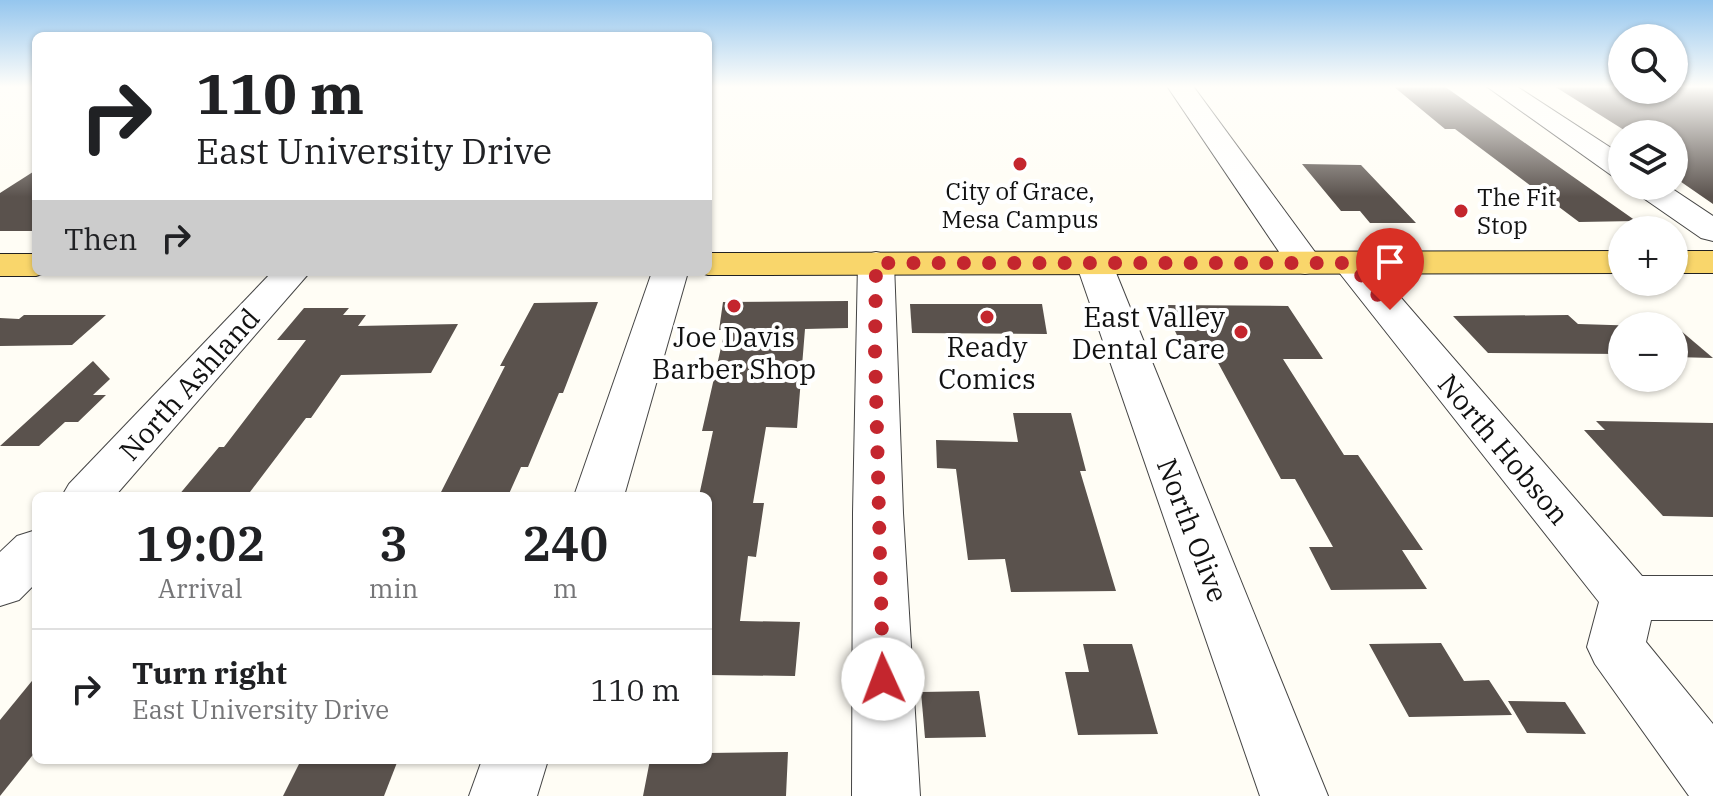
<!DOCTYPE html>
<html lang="en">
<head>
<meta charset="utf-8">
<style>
  :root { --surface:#fff; --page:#f6f6f6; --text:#202124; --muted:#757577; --line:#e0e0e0 }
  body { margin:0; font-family:"IBM Plex Serif",serif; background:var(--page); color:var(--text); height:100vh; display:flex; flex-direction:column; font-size:30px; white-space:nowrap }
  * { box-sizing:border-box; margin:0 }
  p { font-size:26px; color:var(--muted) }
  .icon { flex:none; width:44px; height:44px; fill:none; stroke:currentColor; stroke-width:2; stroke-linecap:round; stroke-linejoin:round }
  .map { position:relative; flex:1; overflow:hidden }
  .sheet { position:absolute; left:32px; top:492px; width:680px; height:272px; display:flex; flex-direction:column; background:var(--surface); border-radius:12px; box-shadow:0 2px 6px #0004 }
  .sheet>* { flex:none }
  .hud { position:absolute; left:32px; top:32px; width:680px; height:244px; border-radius:12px; box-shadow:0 2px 6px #0004; background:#fff; color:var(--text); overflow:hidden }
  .buttons { position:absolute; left:1608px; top:24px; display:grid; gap:16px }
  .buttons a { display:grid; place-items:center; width:80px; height:80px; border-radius:50%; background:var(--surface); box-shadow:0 2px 6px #0004; font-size:40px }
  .pin { position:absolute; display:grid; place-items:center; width:68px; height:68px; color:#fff; margin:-82px -34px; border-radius:50% 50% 50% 0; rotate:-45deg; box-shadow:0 0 8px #0007 }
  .pin .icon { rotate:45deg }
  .me { position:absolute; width:88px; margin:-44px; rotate:358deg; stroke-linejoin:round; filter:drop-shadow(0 0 6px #0008) }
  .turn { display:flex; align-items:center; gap:28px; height:168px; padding:0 32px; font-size:36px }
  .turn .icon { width:104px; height:104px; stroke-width:2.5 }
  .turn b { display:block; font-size:56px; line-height:68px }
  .then { display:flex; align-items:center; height:76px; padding:0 32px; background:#0003; gap:16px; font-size:30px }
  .eta { display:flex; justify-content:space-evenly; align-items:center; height:136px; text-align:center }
  .eta b { font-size:48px; font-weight:600; line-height:56px }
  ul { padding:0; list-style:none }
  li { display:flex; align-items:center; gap:24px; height:120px; padding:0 32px; border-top:2px solid var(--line) }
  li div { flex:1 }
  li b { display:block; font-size:30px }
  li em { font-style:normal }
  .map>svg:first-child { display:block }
  .building { fill:#5a524d }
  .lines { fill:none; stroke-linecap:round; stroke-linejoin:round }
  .minor-casing { stroke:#444; stroke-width:2 }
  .major-casing { stroke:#222; stroke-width:2 }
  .minor { fill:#fff; fill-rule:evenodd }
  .major { fill:#f9d66b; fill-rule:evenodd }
  .route { stroke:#c4262e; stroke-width:14; stroke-dasharray:0 25.2 }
  .poi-dot { fill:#c4262e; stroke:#fff; stroke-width:3 }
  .labels { text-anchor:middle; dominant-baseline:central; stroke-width:8; stroke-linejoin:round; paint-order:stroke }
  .far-poi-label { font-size:24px; fill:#111; stroke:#fff }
  .poi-label { font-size:28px; fill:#111; stroke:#fff }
  .street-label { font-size:28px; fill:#111; stroke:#fff }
</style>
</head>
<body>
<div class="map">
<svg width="1713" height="796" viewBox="0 0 1713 796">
  <rect width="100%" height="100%" fill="#fffdf5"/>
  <g class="building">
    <polygon points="1393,86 1444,86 1636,221 1579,222 1455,129 1445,129"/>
    <polygon points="1554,86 1622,86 1622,90 1713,86 1713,204 1674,177 1674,130 1624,130"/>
    <polygon points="1302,164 1361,165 1416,223 1370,223 1360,211 1341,211"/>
    <polygon points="36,170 36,231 0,231 0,193"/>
    <polygon points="848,301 848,328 805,329 797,428 766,427 753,503 764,503 756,557 748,556 740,621 800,622 795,676 708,675 708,496 699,496 713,431 702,431 725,330 719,330 723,302"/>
    <polygon points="598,302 563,393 559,393 528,467 521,467 508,496 439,496 505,366 500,366 534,303"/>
    <polygon points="910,304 1042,304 1047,334 912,333"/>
    <polygon points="1163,305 1288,306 1323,359 1283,359 1344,455 1358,455 1423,550 1402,550 1427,589 1331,590 1309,547 1333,547 1295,479 1281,479 1216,359 1188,359"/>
    <polygon points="304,308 349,308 343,315 366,315 358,326 458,324 431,373 341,375 311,418 306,418 247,496 178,496 219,447 224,447 306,340 277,340"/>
    <polygon points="24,315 106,315 72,345 0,346 0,318 19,319"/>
    <polygon points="1568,315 1578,324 1643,326 1622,326 1622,354 1488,353 1453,316"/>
    <polygon points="1674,330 1680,330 1713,358 1674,357"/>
    <polygon points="93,361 110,379 93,395 106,395 78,422 65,422 39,446 0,446"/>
    <polygon points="1013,413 1071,413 1086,471 1080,471 1116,591 1011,592 1005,559 968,560 956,469 937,468 936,440 1018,442"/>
    <polygon points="1596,421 1713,423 1713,517 1663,516 1584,430 1605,430"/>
    <polygon points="1441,643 1464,681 1489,680 1512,715 1409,717 1369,644"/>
    <polygon points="1083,644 1132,644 1158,734 1078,735 1065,672 1089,672"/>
    <polygon points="36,676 36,751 0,796 0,720"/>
    <polygon points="979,691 986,737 925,738 921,692"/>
    <polygon points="1508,701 1565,702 1586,734 1527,733"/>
    <polygon points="788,752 786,796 643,796 650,760 708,760 708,753"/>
    <polygon points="301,760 398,760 384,796 283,796"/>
  </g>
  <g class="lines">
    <g class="minor-casing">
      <g id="minor">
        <polygon points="1167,86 1193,86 1323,263 1318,271 1305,274 1292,271"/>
        <polygon points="1486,86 1516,86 1622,155 1622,178 1611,175"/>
        <polygon points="1631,186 1668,186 1713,216 1713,241 1701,238 1636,193"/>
        <polygon points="876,252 889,255 894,263 903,513 920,796 852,796 853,513 858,263 863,255"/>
        <polygon points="1094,252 1107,255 1112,263 1328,796 1260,796 1076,263 1081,255"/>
        <polygon points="1351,252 1364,255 1642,576 1713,576 1713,620 1651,620 1646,642 1713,724 1713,796 1689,796 1595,664 1587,647 1599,602 1338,271 1333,263 1338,255"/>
        <polygon points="272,272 310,272 115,496 62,496 69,484"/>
        <polygon points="652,272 688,272 624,496 574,496"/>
        <polygon points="36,530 36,583 19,600 0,606 0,552 17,536"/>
        <polygon points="482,760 548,760 537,796 469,796"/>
      </g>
    </g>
    <g class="major-casing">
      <g id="major">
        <polygon points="1622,251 1622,273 708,275 697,272 708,272 708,253"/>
        <rect x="1674" y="251" width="39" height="22"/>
        <polygon points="0,254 36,254 36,272 49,272 36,276 0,276"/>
      </g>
    </g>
    <use href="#minor" class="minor"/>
    <use href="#major" class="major"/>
  </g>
  <linearGradient id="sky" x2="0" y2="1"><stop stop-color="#95c6ee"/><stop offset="0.44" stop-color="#fffefa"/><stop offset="1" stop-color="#fffefa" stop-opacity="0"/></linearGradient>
  <rect width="1713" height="197" fill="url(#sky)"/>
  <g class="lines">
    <polyline class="route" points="883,679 875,351 876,263 1351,263 1390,310"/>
  </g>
  <g class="poi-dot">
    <circle cx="1020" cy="164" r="8"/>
    <circle cx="1461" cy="211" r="8"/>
    <circle cx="734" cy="306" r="8"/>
    <circle cx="987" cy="317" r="8"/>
    <circle cx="1241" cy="332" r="8"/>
  </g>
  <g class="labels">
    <g class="far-poi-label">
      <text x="1020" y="191">City of Grace,<tspan x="1020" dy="28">Mesa Campus</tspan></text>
      <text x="1477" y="197" text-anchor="start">The Fit<tspan x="1477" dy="28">Stop</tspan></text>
    </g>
    <g class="poi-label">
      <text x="1225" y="316" text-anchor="end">East Valley<tspan x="1225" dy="32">Dental Care</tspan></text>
      <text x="734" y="336">Joe Davis<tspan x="734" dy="32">Barber Shop</tspan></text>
      <text x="987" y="346">Ready<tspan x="987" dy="32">Comics</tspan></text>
    </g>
    <g class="street-label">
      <text transform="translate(189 384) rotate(-48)">North Ashland</text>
      <text transform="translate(1504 449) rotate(50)">North Hobson</text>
      <text transform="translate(1193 530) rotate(69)">North Olive</text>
    </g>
  </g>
</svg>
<div class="buttons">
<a><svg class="icon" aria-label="search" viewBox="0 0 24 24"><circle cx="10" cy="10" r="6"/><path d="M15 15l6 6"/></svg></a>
<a><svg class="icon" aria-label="layers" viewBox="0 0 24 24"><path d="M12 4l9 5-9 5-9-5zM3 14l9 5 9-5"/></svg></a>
<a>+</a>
<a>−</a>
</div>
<div class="pin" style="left:1390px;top:310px;background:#d93025"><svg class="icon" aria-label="arrive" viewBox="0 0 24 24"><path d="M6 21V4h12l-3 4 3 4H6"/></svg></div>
<svg class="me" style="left:883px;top:679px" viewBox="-20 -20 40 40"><circle r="19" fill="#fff"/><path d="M0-13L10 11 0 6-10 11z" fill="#c4262e"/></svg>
<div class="hud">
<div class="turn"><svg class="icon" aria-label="right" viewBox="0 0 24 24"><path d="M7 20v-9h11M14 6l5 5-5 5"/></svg><div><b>110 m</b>East University Drive</div></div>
<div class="then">Then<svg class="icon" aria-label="right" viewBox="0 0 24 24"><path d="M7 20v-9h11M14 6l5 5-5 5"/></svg></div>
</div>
<section class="sheet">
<div class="eta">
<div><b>19:02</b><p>Arrival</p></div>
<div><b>3</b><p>min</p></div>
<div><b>240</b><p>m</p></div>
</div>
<ul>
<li><svg class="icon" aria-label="right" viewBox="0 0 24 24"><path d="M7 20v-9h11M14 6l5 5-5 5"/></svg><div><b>Turn right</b><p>East University Drive</p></div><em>110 m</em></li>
</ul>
</section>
</div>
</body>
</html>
